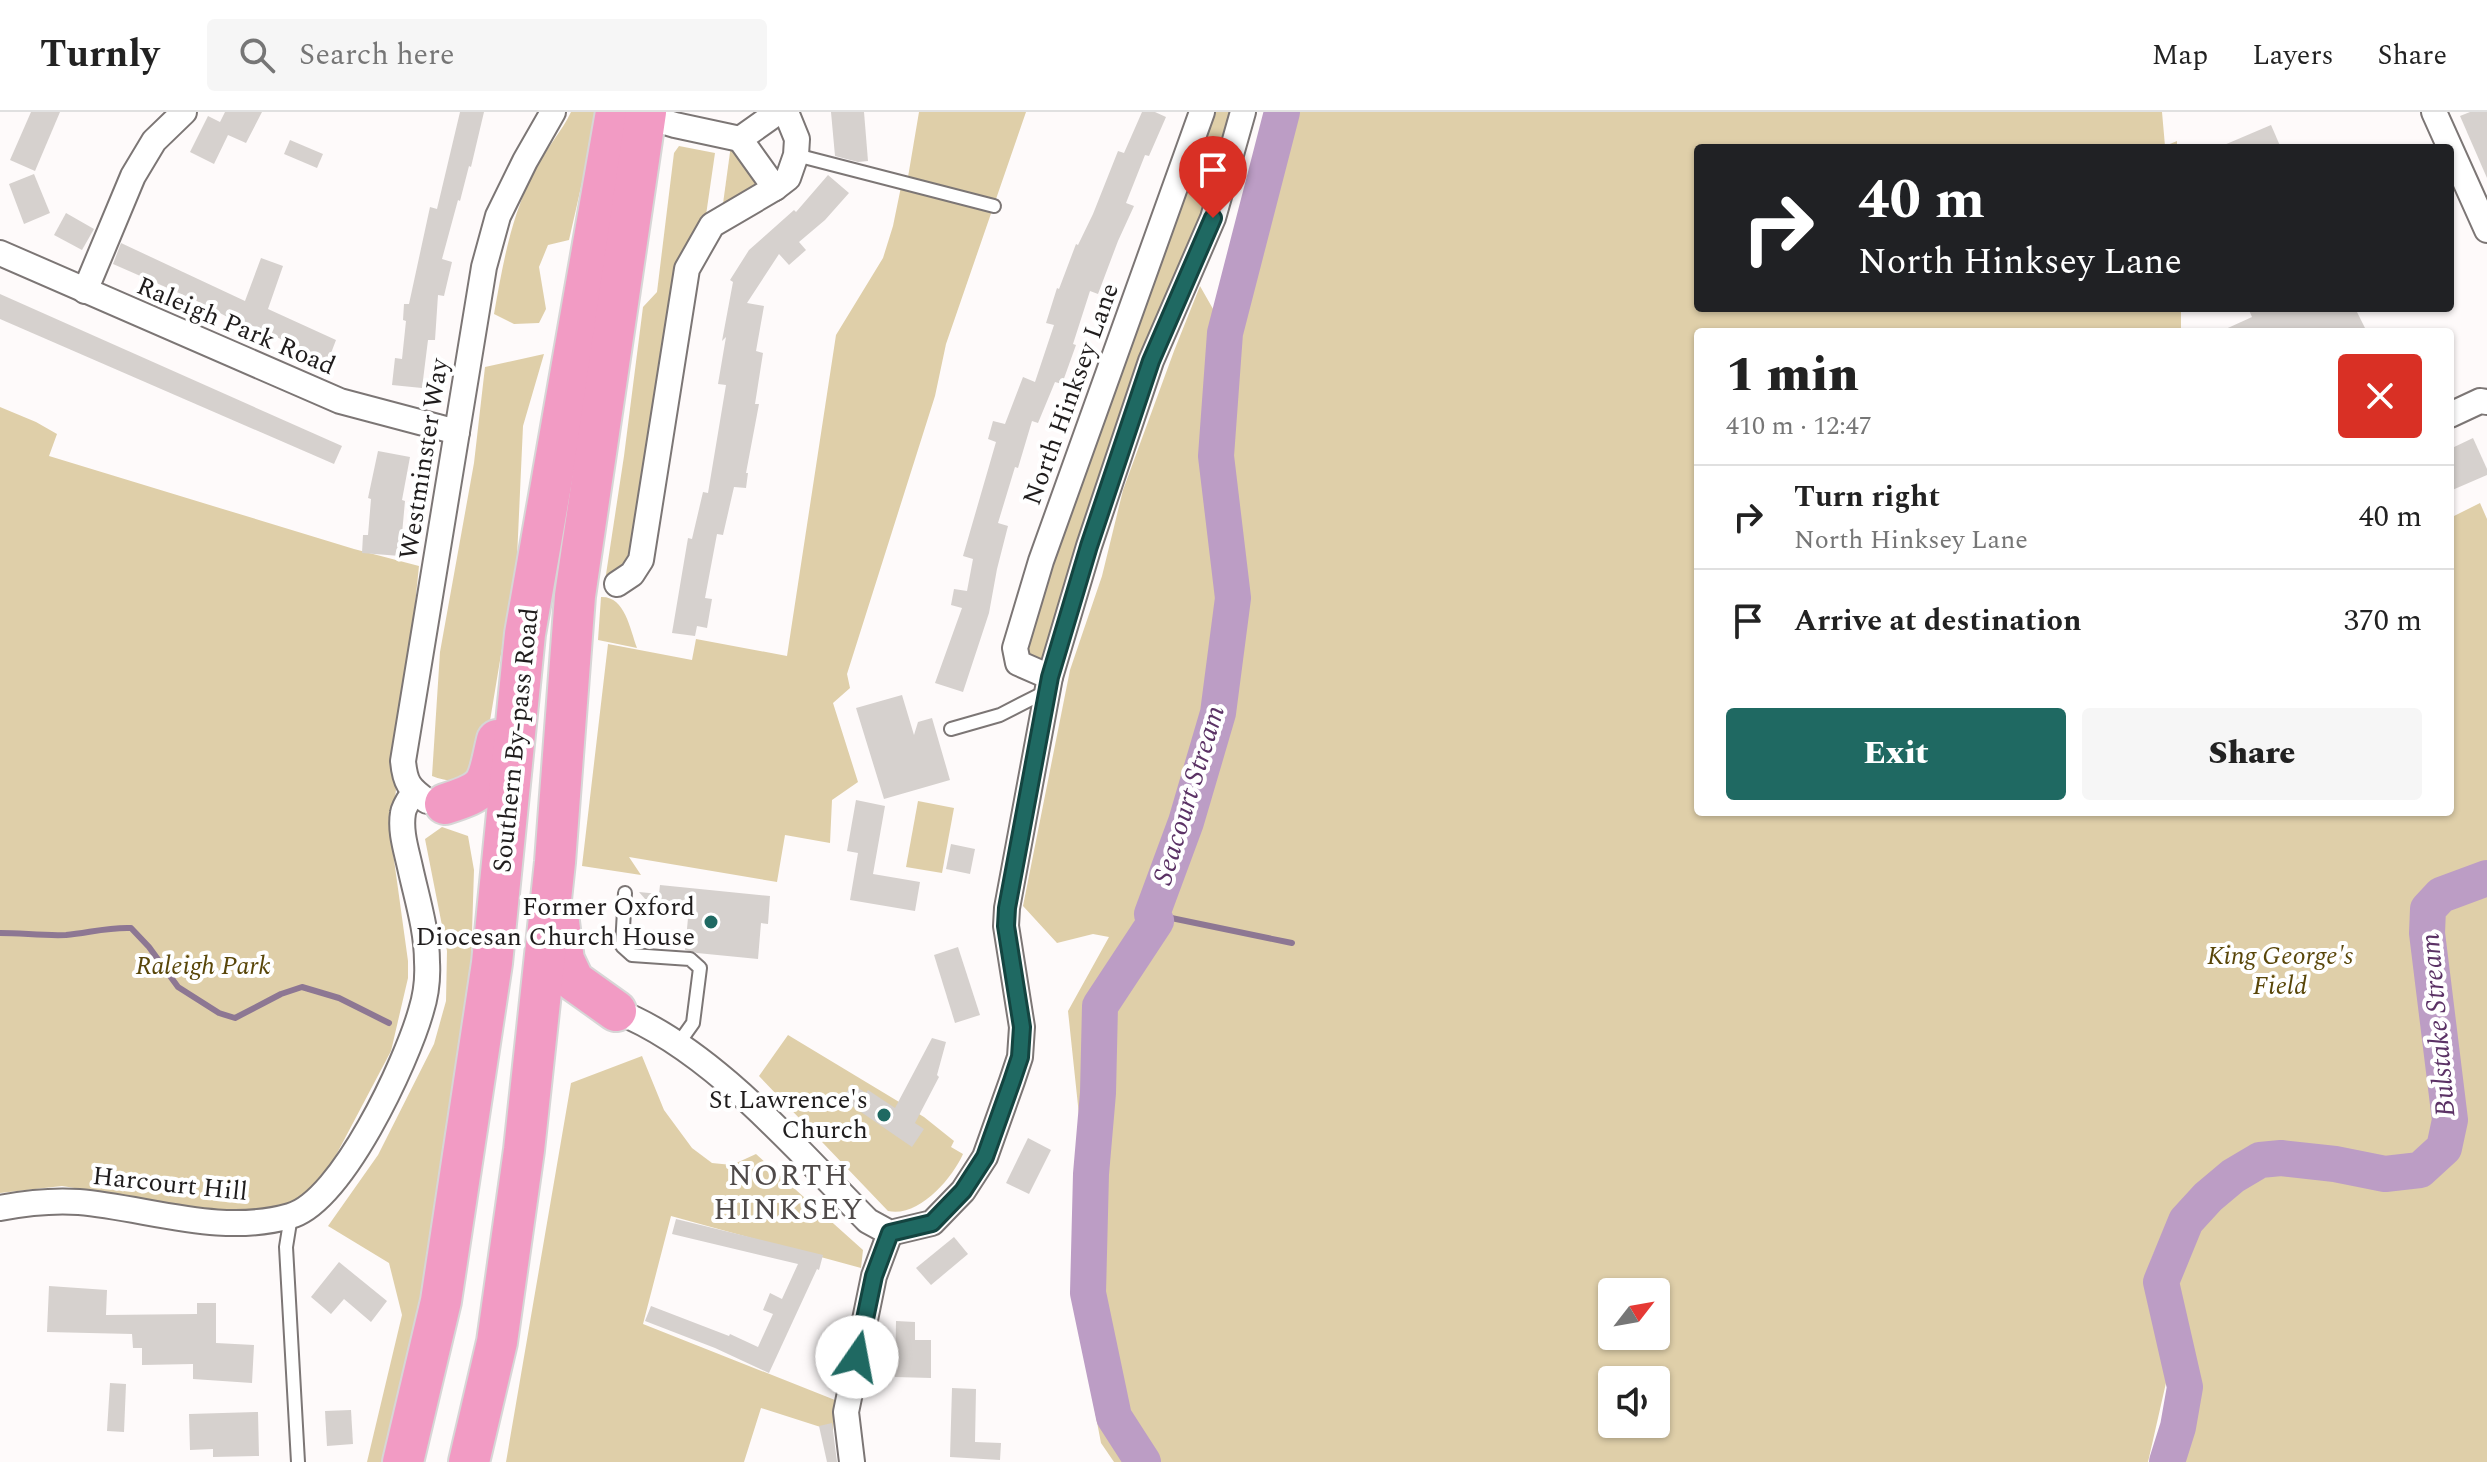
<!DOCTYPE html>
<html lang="en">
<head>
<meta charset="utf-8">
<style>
  :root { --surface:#fff; --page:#f6f6f6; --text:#222; --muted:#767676; --line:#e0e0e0; --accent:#1f6962 }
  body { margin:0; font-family:Spectral,serif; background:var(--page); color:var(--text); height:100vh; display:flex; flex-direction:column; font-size:30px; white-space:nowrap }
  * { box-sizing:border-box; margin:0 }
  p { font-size:26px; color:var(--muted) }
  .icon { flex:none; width:44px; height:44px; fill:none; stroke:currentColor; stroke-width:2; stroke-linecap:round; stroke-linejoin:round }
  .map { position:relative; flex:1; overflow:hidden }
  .sheet { position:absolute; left:1694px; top:216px; width:760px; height:488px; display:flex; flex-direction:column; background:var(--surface); border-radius:8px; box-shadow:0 2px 6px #0004 }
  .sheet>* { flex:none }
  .guide { position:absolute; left:1694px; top:32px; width:760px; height:168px; border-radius:8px; box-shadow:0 2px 6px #0004; background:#202124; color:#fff; overflow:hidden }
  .needle { width:52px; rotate:59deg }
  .controls { position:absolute; left:1598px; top:1166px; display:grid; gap:16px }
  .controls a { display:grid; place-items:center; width:72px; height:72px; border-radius:8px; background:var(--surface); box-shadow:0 2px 6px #0004; font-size:40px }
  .pin { position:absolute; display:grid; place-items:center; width:68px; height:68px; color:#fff; margin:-82px -34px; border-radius:50% 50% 50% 0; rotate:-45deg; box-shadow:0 0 8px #0007 }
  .pin .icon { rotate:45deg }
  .me { position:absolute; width:88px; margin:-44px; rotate:12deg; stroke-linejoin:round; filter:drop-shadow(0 0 6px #0008) }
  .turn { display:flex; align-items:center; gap:28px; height:168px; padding:0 32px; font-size:36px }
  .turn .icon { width:104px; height:104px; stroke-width:2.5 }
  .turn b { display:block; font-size:56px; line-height:68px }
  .round { display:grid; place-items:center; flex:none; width:84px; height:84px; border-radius:8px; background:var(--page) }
  .overview { display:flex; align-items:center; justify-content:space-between; height:136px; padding:0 32px }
  h1 { font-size:48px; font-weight:800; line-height:60px }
  .cta { display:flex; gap:16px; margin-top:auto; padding:16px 32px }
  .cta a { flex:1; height:92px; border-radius:8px; background:var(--accent); color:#fff; font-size:32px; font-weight:800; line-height:92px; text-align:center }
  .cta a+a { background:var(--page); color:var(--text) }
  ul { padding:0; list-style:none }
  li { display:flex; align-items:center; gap:24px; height:104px; padding:0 32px; border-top:2px solid var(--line) }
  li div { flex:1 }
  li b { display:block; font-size:30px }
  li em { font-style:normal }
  header { display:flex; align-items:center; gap:48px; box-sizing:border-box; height:112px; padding:0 40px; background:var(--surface); border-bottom:2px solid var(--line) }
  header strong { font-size:38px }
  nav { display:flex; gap:44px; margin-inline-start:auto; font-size:28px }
  .search { width:560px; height:72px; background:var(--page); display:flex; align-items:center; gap:20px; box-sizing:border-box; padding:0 28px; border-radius:8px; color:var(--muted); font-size:30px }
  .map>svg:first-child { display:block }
  .green { fill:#dfcfa9; fill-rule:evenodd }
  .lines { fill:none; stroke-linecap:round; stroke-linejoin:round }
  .stream { stroke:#8d7793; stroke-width:6 }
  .river { stroke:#bc9dc5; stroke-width:36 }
  .building { fill:#d6d1ce }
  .service-casing { stroke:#7c7675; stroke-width:16 }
  .minor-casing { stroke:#7c7675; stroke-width:28 }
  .trunk-casing { stroke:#d7d6d6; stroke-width:44 }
  .service { stroke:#fff; stroke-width:12 }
  .minor { stroke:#fff; stroke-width:24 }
  .trunk { stroke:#f29bc4; stroke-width:40 }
  .route-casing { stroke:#144440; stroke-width:20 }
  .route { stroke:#1f6962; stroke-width:14 }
  .poi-dot { fill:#1f6962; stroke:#fff; stroke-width:3 }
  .labels { text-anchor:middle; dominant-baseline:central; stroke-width:8; stroke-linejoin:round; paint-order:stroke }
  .street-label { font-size:26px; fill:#201d1d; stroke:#fff }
  .poi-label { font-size:26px; fill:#201d1d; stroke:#fff; text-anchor:end }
  .park-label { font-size:26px; font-style:italic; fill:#594609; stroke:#fff }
  .water-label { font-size:28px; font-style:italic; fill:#5b3265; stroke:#fff }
  .quarter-label { font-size:30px; letter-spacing:2px; fill:#4f4a49; stroke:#fff }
</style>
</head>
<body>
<header>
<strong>Turnly</strong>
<div class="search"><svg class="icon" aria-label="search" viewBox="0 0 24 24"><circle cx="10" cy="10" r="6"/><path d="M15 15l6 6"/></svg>Search here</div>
<nav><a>Map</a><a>Layers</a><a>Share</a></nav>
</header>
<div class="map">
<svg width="2487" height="1350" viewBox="0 0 2487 1350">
  <rect width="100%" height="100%" fill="#fefafa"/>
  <g class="green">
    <path d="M571,0H598L569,128L548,133L539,155L546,197L539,211L514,212L494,202C503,151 512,98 538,53C548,34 562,19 571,0Z"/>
    <polygon points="919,0 1026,0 946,232 935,284 847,562 850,576 833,591 858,670 832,688 830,731 785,723 777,770 629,745 641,763 582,754 608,532 692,548 696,527 787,544 836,223 883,146 893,114 903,65 908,65"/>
    <polygon points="1202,0 1243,0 1050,565 1018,551"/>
    <path d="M1284,0H2162L2165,34L2177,29V36H1698V196H2181V220H1698V700H2450V406L2480,391L2487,407V1350H2179L2201,1284L2174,1183L2195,1119L2181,1093C2172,1114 2154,1133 2149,1155C2140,1192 2166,1226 2168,1262L2148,1350H1114L1101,1331L1072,1179L1079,1003L1068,899L1109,825L1093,822L1057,831L1023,794L1070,558L1102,464L1123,378L1174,239L1200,174L1226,220ZM1612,1180H1656V1224H1612ZM1612,1268H1656V1312H1612Z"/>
    <polygon points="731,33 762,74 722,99"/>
    <polygon points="679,34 715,41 705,110 639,442 620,464 605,469 624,344 643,195 657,180 674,41"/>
    <path d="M544,242L523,314L517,446L482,657C464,669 452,672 432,664L440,540L474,351L485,255Z"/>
    <polygon points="0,295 36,310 57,322 49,344 354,437 419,454 391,726 408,849 408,866 391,939 325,1064 295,1090 263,1099 215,1098 62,1074 0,1081"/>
    <path d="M601,485C625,484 630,517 637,536L598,528Z"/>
    <polygon points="918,689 954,696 942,761 906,755"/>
    <polygon points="442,715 468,724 474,758 468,946 390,1350 367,1350 402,1203 389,1151 328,1114 378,1043 434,932 446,889 447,839 425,727"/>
    <path d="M788,923L924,1005L954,1029L951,1035L963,1042C952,1067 918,1106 888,1099L759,964Z"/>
    <polygon points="642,944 664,998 692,1036 712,1051 732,1053 756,1042 863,1138 861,1156 671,1104 643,1212 835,1288 833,1319 761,1296 744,1350 506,1350 571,971"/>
  </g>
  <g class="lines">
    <g class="stream">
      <polyline points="1152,802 1292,831"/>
      <path d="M0,821C22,821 44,824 66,823C88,821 108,815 131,816L149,835L178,875L219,901L235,906L281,882L302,875L339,886L389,911"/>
    </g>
    <g class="river">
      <polyline points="1143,1350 1114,1305 1088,1181 1091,1062 1098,981 1100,894 1156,809 1152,802 1186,710 1218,601 1233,486 1216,344 1225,221 1282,0"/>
      <polyline points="2167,1350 2178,1315 2185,1275 2161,1170 2186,1109 2208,1085 2233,1064 2260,1048 2281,1046 2335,1052 2385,1062 2420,1058 2444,1036 2450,1008 2427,821 2428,797 2441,783 2487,766"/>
    </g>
  </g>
  <g class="building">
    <polygon points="31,0 60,0 35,59 10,48"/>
    <polygon points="225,0 262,0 246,31 228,23 214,52 190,40 208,4 220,10"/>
    <polygon points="460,0 484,0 471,55 469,54 460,89 458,88 442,147 452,150 444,184 438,183 435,228 428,228 422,276 392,273 395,246 402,247 406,209 403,208 404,192 409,192 430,95 437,97"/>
    <polygon points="831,0 864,0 868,49 858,50 835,44"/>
    <polygon points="1142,0 1155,0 1166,5 1149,44 1145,43 1126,91 1134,94 1118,129 1098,182 1090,179 1073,232 1076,233 1062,272 1055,270 1038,311 1032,309 1018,356 1015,355 998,411 1008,414 997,457 989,501 963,580 935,571 962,496 951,493 954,477 967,479 973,447 963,444 996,330 988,327 993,309 1005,312 1023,265 1035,270 1054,213 1046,211 1057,176 1059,177 1076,132 1078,133 1093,102 1118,39 1124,41"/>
    <polygon points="2470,0 2487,0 2487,66 2460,4"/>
    <polygon points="2271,13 2281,36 2217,36"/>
    <polygon points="290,28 323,42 317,56 284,42"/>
    <polygon points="34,62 50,101 24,112 9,72"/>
    <polygon points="828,63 849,81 825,108 799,130 806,138 789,153 779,142 747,191 764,194 756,239 763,241 755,292 759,292 746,361 748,361 746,376 734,375 723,423 717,422 705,486 712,487 707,516 697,514 695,524 672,521 688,426 692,427 703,380 708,381 726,273 718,272 726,225 722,229 733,170 730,168 749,138 794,98 796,100"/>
    <polygon points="66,101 94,117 82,138 54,123"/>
    <polygon points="121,131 245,189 261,146 283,154 268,197 336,228 328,249 240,208 239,211 195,188 113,152"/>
    <polygon points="0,182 342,334 334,352 0,207"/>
    <polygon points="2248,196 2355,196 2367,220 2219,220 2252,205"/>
    <polygon points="2473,326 2487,357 2487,363 2450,379 2450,337"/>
    <polygon points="378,339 410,345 402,388 405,389 400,444 362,441 363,423 368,423 371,387 368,386"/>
    <polygon points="902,583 914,623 918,610 932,606 950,668 884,687 856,596"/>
    <polygon points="856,688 885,694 873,762 920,770 915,799 850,788 858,741 847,739"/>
    <polygon points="951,732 975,737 970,762 946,757"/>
    <polygon points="660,773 770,784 768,812 761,811 758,847 697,841 685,838 688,806 659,803 639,780 659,782"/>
    <polygon points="958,835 980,903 955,911 934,843"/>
    <polygon points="932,926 946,930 937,963 939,965 915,1011 924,1017 912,1035 842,987 852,972 866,981 868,978 895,996"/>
    <polygon points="1028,1026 1051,1038 1029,1082 1006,1071"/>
    <polygon points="676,1107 823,1143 819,1158 817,1157 769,1261 715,1236 645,1209 651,1194 729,1224 730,1222 758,1235 773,1202 763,1198 770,1181 782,1187 798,1152 672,1122"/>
    <polygon points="954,1125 968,1142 931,1173 916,1156"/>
    <polygon points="339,1150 387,1189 371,1210 344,1187 331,1202 311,1185"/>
    <polygon points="49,1174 107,1178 106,1203 197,1202 197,1191 216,1191 216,1231 254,1233 252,1271 193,1267 193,1252 142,1253 142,1236 133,1236 132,1222 47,1220"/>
    <polygon points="896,1209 915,1210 915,1228 931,1228 931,1266 895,1265"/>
    <polygon points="110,1271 126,1272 124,1320 107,1319"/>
    <polygon points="952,1276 976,1277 975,1330 1001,1331 1000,1348 950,1345"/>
    <polygon points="351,1298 353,1332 327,1334 325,1299"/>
    <polygon points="258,1300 259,1344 213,1345 213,1337 190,1338 189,1302"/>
    <polygon points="832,1311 837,1350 827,1350 819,1314"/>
  </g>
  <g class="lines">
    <g class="service-casing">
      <g id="service">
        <polyline points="796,43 994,94"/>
        <polyline points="951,617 1000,603 1045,580"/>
        <polyline points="625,781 622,834 632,843 690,847 700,856 693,911 678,932"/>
        <polyline points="291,1104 286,1135 298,1350"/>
      </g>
    </g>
    <g class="minor-casing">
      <g id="minor">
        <polyline points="2434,0 2487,118"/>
        <polyline points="645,4 675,13 740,27"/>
        <polyline points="775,76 740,27 778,0"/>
        <polyline points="0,141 340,289 457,320"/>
        <polyline points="85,179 133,64 154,29 184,0"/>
        <polyline points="2450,303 2480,289 2487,290"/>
        <polyline points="617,472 632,462 641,448 687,157 712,113 775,76 788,66 796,43 797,27 786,0"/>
        <polyline points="1050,565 1018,551 1015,536 1041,449 1202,0"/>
        <path d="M427,689C409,676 405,671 403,649L484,155L498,104L525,49L553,0"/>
        <path d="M616,899C711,936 796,1037 868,1109L890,1121L932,1111L963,1079L985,1045L1012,969L1020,945L1022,915L1006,814L1007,796L1050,565L1089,434L1151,249L1213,106L1243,0"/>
        <path d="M0,1096C26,1091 52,1088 79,1090C148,1096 220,1124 290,1104C342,1090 407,949 421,899C426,883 428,867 427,850C427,818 417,787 410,755C406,737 400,719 403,701C404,694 410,686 414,680"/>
        <polyline points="852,1350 846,1300 874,1164 890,1121"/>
      </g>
    </g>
    <g class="trunk-casing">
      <g id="trunk">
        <path d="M445,692C492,677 486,673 497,628"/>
        <polyline points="559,810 564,848 574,869 616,899"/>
        <polyline points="403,1350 441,1189 492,851 525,522 616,0"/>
        <polyline points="469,1350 497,1230 524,1038 555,750 575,484 646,0"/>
      </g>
    </g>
    <use href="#service" class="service"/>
    <use href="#minor" class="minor"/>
    <use href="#trunk" class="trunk"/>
  </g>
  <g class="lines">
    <g class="route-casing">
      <polyline id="route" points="857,1245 874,1164 890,1121 932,1111 963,1079 985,1045 1012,969 1020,945 1022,915 1006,814 1007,796 1050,565 1089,434 1151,249 1213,106"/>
    </g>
    <use href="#route" class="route"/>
  </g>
  <g class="poi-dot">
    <circle cx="711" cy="810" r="8"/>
    <circle cx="884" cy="1003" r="8"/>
  </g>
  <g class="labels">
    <g class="street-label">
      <text transform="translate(236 214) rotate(23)">Raleigh Park Road</text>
      <text transform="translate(1071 282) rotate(-70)">North Hinksey Lane</text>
      <text transform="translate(424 347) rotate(-81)">Westminster Way</text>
      <text transform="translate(516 628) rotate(-84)">Southern By-pass Road</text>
      <text transform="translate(170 1072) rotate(6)">Harcourt Hill</text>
    </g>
    <g class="poi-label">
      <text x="695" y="795">Former Oxford<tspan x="695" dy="30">Diocesan Church House</tspan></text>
      <text x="868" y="988">St Lawrence's<tspan x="868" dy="30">Church</tspan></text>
    </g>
    <g class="park-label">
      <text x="2280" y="844">King George's<tspan x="2280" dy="30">Field</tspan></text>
      <text x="203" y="854">Raleigh Park</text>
    </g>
    <g class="water-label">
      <text transform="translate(1189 683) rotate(-73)">Seacourt Stream</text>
      <text transform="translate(2438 913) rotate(-95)">Bulstake Stream</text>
    </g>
    <g class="quarter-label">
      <text x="789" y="1064">NORTH<tspan x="789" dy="34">HINKSEY</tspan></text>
    </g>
  </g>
</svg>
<div class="controls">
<a><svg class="needle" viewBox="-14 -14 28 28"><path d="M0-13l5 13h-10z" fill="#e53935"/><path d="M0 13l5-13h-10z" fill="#767676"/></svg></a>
<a><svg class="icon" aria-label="sound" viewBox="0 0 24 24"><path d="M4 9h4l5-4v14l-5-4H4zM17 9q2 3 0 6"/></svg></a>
</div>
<div class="pin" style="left:1213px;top:106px;background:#d93025"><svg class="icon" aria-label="arrive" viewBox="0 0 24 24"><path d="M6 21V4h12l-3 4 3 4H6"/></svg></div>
<svg class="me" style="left:857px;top:1245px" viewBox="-20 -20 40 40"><circle r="19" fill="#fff"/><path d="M0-13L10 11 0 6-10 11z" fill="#1f6962"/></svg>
<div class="guide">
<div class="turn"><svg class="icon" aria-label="right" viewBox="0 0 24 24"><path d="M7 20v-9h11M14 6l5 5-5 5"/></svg><div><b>40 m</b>North Hinksey Lane</div></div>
</div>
<section class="sheet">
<div class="overview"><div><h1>1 min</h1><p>410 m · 12:47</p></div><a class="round" style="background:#d93025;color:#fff"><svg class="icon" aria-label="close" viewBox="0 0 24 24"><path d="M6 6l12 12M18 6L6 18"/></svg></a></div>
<ul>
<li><svg class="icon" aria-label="right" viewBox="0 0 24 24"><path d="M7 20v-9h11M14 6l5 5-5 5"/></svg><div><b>Turn right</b><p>North Hinksey Lane</p></div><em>40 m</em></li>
<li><svg class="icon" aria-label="arrive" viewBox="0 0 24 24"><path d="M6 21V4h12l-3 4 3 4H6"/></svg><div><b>Arrive at destination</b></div><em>370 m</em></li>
</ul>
<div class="cta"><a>Exit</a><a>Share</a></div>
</section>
</div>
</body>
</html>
